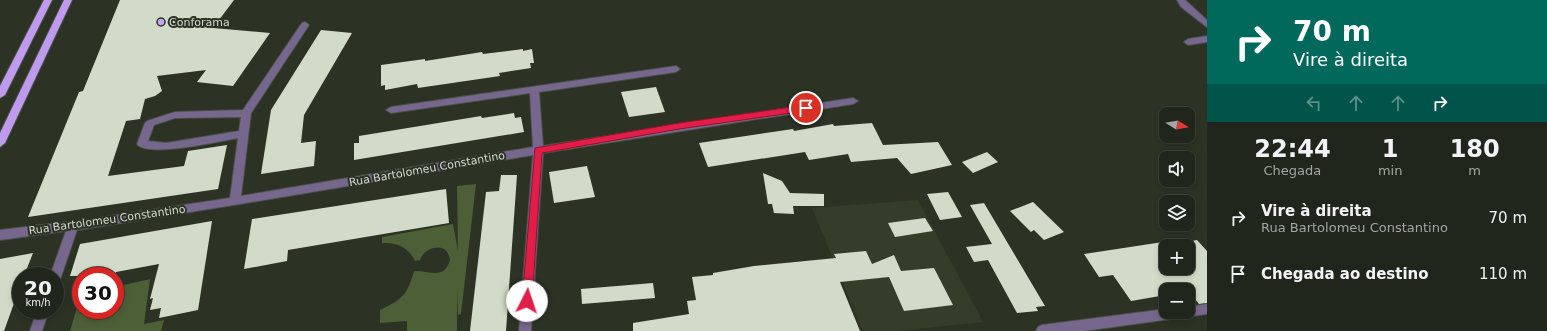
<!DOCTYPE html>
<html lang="pt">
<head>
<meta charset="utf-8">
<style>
  :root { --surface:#21261c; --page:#292e25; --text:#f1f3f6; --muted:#a2a5a3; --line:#3e433b }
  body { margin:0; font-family:"DejaVu Sans",sans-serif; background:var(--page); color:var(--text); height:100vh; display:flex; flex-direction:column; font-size:15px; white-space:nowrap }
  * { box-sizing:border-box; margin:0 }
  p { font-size:13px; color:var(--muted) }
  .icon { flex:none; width:22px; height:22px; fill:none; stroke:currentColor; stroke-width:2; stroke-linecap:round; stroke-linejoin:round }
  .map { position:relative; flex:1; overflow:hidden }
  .drawer { display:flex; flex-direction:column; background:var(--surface); width:340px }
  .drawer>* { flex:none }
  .guide { background:#00695c; color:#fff; overflow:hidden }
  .needle { width:26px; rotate:101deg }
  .controls { position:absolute; left:1159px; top:107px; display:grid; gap:8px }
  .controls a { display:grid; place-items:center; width:36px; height:36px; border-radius:8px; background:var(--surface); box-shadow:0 2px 6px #0003,0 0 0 1px var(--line); font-size:20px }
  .speed { position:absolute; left:12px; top:267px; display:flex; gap:8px; font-size:20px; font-weight:700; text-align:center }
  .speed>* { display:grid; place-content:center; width:52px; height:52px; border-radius:50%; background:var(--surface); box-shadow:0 2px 6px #0003,0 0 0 1px var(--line); line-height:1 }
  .speed small { font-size:10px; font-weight:400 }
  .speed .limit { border:6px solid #d22; background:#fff; color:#111 }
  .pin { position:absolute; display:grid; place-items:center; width:34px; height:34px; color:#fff; margin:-17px; border:2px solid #fff; border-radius:50%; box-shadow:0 1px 4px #0007 }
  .me { position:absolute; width:44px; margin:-22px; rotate:4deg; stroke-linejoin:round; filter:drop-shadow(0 0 3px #0008) }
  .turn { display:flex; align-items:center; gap:14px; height:84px; padding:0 20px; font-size:18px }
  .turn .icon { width:52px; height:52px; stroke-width:2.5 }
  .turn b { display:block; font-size:28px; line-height:34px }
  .lanes { display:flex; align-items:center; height:38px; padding:0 20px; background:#0003; justify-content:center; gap:20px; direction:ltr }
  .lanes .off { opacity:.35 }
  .eta { display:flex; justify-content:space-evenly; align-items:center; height:68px; text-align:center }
  .eta b { font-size:24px; font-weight:800; line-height:28px }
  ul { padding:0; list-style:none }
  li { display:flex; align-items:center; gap:12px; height:56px; padding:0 20px }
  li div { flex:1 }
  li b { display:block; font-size:15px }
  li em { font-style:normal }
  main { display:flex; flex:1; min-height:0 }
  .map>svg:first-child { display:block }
  .built { fill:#333d29 }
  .green { fill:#4d5f37 }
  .building { fill:#d2dbc9; fill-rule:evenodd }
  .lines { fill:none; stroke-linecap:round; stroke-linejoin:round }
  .minor-casing { stroke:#4a5144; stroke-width:2 }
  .major-casing { stroke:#4a5144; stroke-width:2 }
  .minor { fill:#77678f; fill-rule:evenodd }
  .major { fill:#be9bee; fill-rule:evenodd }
  .route { fill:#e11d48; stroke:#92132f }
  .poi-dot { fill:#c5a6f0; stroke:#2c3325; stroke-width:1.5 }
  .labels { text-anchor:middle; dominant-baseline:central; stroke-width:4; stroke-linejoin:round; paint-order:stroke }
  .poi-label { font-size:11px; fill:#d4d8cf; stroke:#2c3325; text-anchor:start }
  .street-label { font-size:11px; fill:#d4d8cf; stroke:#2c3325 }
</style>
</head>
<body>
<main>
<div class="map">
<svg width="1207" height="331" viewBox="0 0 1207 331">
  <rect width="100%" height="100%" fill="#2c3325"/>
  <polygon class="built" points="918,200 983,322 897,331 863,331 812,208"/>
  <g class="green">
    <path d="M476,184L461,314L458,315L457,290V331H407V321L380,323V310C403,299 407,295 414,271C428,270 444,281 450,260C448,241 425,246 420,260L415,261C409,247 396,242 382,243V237L453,224L458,251L457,186Z"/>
    <polygon points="150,279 144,324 164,320 161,331 70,331 81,294 81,310 115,310 115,287"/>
  </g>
  <g class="building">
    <polygon points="120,0 234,0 213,28 270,33 233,86 197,82 206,70 157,76 162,91 155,96 145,99 140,119 126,121 108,176 184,166 188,151 227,145 218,189 28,217 79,92 83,91"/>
    <polygon points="321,30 352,33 304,115 301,143 316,141 314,166 261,174 271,110"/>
    <polygon points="523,49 523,51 532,49 534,63 530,63 531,68 499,73 500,76 418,88 417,84 385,90 385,85 381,86 381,65 425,59 425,61 482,52 483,54"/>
    <polygon points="656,87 665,112 629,117 621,92"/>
    <polygon points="514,113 515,118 521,117 524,132 354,160 354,143 359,143 359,136 481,116 482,118"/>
    <polygon points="872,123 883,145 938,142 952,165 911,174 897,158 851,162 848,154 809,160 805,152 708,167 699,143 793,129 794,131 833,124 834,126"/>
    <polygon points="987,152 998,162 973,173 962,162"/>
    <polygon points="587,166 595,197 554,203 549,172"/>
    <polygon points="763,173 782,181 790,193 824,194 824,206 793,206 794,214 774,213 772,204 768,204"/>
    <polygon points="501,175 517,175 506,331 470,331 486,192 499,191"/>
    <polygon points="446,189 449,223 288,250 287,261 244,269 252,219"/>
    <polygon points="948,192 962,217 940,220 927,194"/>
    <polygon points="1033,202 1064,232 1044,240 1034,230 1031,232 1010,211"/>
    <polygon points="984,203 1045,306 1036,307 1038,311 1017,313 988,260 974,262 966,247 992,244 970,205"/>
    <polygon points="925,218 933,231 895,237 888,223"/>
    <polygon points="212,221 198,310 159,318 161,308 150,310 153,298 150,299 159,264 116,272 115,276 70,276 80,244"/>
    <path d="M1197,240L1207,251V303L1199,304L1188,290H1166V295L1131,301L1113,275L1099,277L1084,254L1163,242L1166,246ZM1166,246H1188V268H1166Z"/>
    <polygon points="866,251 872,264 894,255 901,271 934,268 953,305 904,311 889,277 840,282 860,331 633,331 633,323 689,314 687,301 696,300 692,277 713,275 713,273 754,266 836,258 834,254"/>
    <polygon points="33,253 24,276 21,276 21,284 4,331 0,331 0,259"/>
    <polygon points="653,283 655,298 582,304 581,289"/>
  </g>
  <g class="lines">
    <g class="minor-casing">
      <g id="minor">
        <polygon points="1177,0 1185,0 1207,20 1207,27 1181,7"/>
        <path d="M305,22L309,25L251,113L241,196L533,147L530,93L391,113L386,110L391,107L676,66L680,69L676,72L539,92L543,146L853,98L858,101L853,104L543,153L531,331H519L533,155L228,206L77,230L61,277L59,281L55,282V276H50L66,231L0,240V230L91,219L230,198L238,138C222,141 146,158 137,144L145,123L147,121L175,112L243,110L302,23ZM241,117L239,131L166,143L148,141L154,125L175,118Z"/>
        <polygon points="1207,36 1207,42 1188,45 1184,42 1188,39"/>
        <polygon points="1207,304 1207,314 1084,331 1036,331 1038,327 1042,325 1166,309 1166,312 1188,312 1188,307"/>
        <polygon points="37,310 49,310 42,331 30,331"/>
      </g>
    </g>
    <g class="major-casing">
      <g id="major">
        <polygon points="44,0 52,0 5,95 0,98 0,86"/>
        <polygon points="64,0 72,0 5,143 0,147 0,133"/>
      </g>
    </g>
    <use href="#minor" class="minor"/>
    <use href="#major" class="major"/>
  </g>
  <polygon class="route" points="806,105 810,108 806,111 679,129 542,153 532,301 531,304 527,306 523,304 522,301 535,148 679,123"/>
  <circle class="poi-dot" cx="161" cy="22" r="4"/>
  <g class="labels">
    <g class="poi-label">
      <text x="169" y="22">Conforama</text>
    </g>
    <g class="street-label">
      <text transform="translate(427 169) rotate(-10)">Rua Bartolomeu Constantino</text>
      <text transform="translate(107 220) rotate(-8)">Rua Bartolomeu Constantino</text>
    </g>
  </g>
</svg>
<div class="controls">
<a><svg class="needle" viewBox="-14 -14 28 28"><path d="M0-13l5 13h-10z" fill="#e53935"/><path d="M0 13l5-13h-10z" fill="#a2a5a3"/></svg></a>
<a><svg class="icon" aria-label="sound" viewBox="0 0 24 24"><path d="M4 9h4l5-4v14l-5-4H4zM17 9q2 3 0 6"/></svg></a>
<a><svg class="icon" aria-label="layers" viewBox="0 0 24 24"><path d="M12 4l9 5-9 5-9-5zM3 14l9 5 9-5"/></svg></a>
<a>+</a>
<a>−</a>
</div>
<div class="speed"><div>20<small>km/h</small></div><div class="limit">30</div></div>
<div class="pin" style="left:806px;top:108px;background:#d93025"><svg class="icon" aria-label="arrive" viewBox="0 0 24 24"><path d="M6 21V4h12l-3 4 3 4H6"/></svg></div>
<svg class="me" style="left:527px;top:301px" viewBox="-20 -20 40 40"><circle r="19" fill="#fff"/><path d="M0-13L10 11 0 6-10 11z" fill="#e11d48"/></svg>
</div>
<section class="drawer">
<div class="guide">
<div class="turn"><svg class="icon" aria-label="right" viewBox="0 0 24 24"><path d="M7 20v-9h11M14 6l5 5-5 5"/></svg><div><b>70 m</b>Vire à direita</div></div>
<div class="lanes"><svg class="icon off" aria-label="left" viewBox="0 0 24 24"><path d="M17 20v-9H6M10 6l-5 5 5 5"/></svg><svg class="icon off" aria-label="ahead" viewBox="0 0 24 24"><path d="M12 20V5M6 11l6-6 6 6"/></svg><svg class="icon off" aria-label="ahead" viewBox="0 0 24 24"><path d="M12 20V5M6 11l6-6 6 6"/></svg><svg class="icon" aria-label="right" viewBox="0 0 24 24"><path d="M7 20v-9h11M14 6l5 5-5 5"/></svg></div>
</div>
<div class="eta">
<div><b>22:44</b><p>Chegada</p></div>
<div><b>1</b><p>min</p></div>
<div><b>180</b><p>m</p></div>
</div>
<ul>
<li><svg class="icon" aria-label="right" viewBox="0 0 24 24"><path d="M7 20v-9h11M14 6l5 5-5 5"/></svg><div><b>Vire à direita</b><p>Rua Bartolomeu Constantino</p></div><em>70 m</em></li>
<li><svg class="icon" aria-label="arrive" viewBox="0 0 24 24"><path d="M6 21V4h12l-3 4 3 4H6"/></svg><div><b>Chegada ao destino</b></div><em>110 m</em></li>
</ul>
</section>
</main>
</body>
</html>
